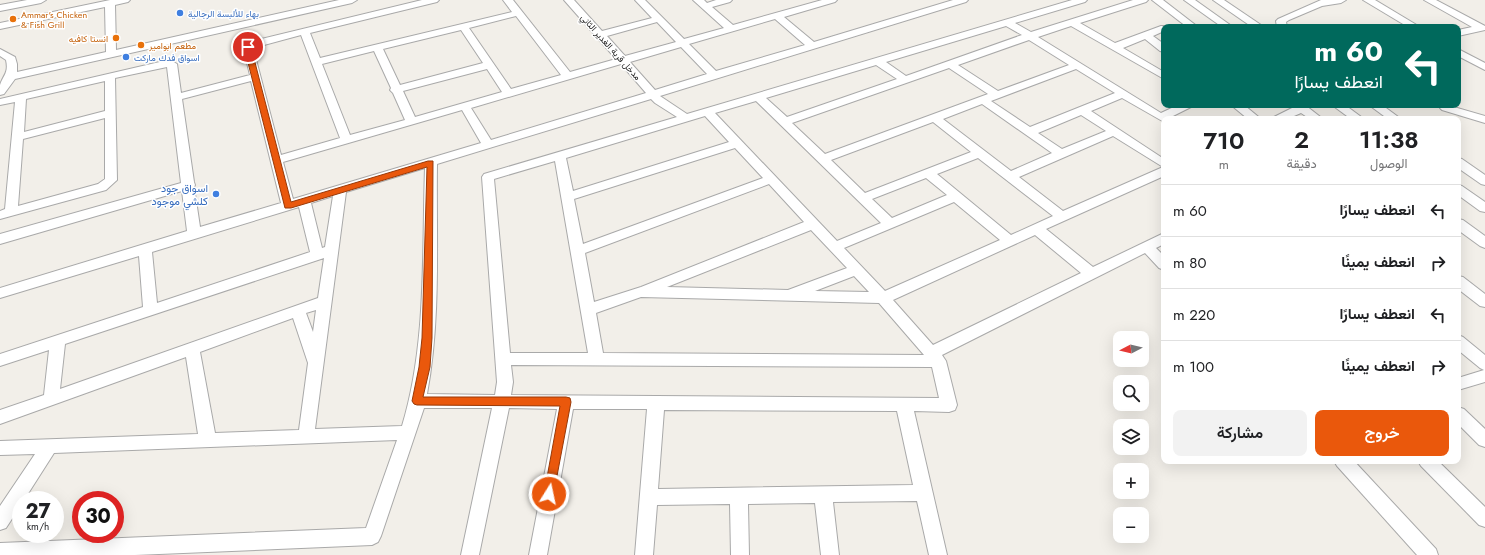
<!DOCTYPE html>
<html lang="ar">
<head>
<meta charset="utf-8">
<style>
  :root { --surface:#fff; --page:#f2f2f2; --text:#202124; --muted:#757577; --line:#e0e0e0; --accent:#ea580c }
  body { margin:0; font-family:Jost,Vazirmatn,sans-serif; background:var(--page); color:var(--text); direction:rtl; height:100vh; display:flex; flex-direction:column; font-size:15px; white-space:nowrap }
  * { box-sizing:border-box; margin:0 }
  p { font-size:13px; color:var(--muted) }
  .icon { flex:none; width:22px; height:22px; fill:none; stroke:currentColor; stroke-width:2; stroke-linecap:round; stroke-linejoin:round }
  .map { position:relative; flex:1; overflow:hidden; direction:ltr }
  .sheet { position:absolute; left:1161px; top:116px; width:300px; height:348px; display:flex; flex-direction:column; background:var(--surface); border-radius:8px; box-shadow:0 4px 16px #0002; direction:rtl }
  .sheet>* { flex:none }
  .banner { position:absolute; left:1161px; top:24px; width:300px; height:84px; border-radius:8px; box-shadow:0 4px 16px #0002; direction:rtl; background:#00695c; color:#fff; overflow:hidden }
  .needle { width:26px; rotate:263deg }
  .controls { position:absolute; left:1113px; top:331px; display:grid; gap:8px }
  .controls a { display:grid; place-items:center; width:36px; height:36px; border-radius:8px; background:var(--surface); box-shadow:0 4px 16px #0002; font-size:20px }
  .speed { position:absolute; left:12px; top:491px; display:flex; gap:8px; font-size:20px; font-weight:700; text-align:center }
  .speed>* { display:grid; place-content:center; width:52px; height:52px; border-radius:50%; background:var(--surface); box-shadow:0 4px 16px #0002; line-height:1 }
  .speed small { font-size:10px; font-weight:400 }
  .speed .limit { border:6px solid #d22; background:#fff; color:#111 }
  .pin { position:absolute; display:grid; place-items:center; width:34px; height:34px; color:#fff; margin:-17px; border:2px solid #fff; border-radius:50%; box-shadow:0 1px 4px #0007 }
  .me { position:absolute; width:44px; margin:-22px; rotate:10deg; stroke-linejoin:round; filter:drop-shadow(0 0 3px #0008) }
  .turn { display:flex; align-items:center; gap:14px; height:84px; padding:0 12px; font-size:18px }
  .turn .icon { width:52px; height:52px; stroke-width:2.5 }
  .turn b { display:block; font-size:28px; line-height:34px }
  .eta { display:flex; justify-content:space-evenly; align-items:center; height:68px; text-align:center }
  .eta b { font-size:24px; font-weight:600; line-height:28px }
  .cta { display:flex; gap:8px; margin-top:auto; padding:8px 12px }
  .cta a { flex:1; height:46px; border-radius:8px; background:var(--accent); color:#fff; font-size:16px; font-weight:600; line-height:46px; text-align:center }
  .cta a+a { background:var(--page); color:var(--text) }
  ul { padding:0; list-style:none }
  li { display:flex; align-items:center; gap:12px; height:52px; padding:0 12px; border-top:1px solid var(--line) }
  li div { flex:1 }
  li b { display:block; font-size:15px }
  li em { font-style:normal }
  .map>svg:first-child { display:block }
  .lines { fill:none; stroke-linecap:round; stroke-linejoin:round }
  .minor-casing { stroke:#a9a9a9; stroke-width:2 }
  .minor { fill:#fff; fill-rule:evenodd }
  .route { fill:#ea580c; stroke:#983908 }
  .shop-dot { fill:#3f7fe0; stroke:#fff; stroke-width:1.5 }
  .food-dot { fill:#e8710a; stroke:#fff; stroke-width:1.5 }
  .labels { text-anchor:middle; dominant-baseline:central; stroke-width:3; stroke-linejoin:round; paint-order:stroke }
  .far-shop-label { font-size:9px; fill:#366cbe; stroke:#fff; text-anchor:start }
  .far-food-label { font-size:9px; fill:#c56008; stroke:#fff; text-anchor:start }
  .far-street-label { font-size:9px; fill:#222; stroke:#fff }
  .shop-label { font-size:11px; fill:#366cbe; stroke:#fff; text-anchor:end }
</style>
</head>
<body>
<div class="map">
<svg width="1485" height="555" viewBox="0 0 1485 555">
  <rect width="100%" height="100%" fill="#f2efe9"/>
  <g class="lines">
    <g class="minor-casing">
      <g id="minor">
        <polygon points="27,0 46,0 41,3 0,11 0,5"/>
        <path d="M110,0H130L128,2L115,5L116,50L339,0H357L352,3L15,79L4,94L0,95C0,93 0,88 0,85C3,75 9,73 6,60L0,56V49L15,57L17,64V72L106,52L105,7L0,29V23Z"/>
        <path d="M422,0H439L437,2L310,33L320,58L512,12L503,0H513L570,72L616,59L564,0H574L602,31L652,18L635,0H645L684,39L724,28L693,0H704L707,3L716,0H732L730,2L712,7L733,25L822,0H837L835,2L784,17L814,42L953,0H968L966,2L660,96L687,114L1072,0H1087L1085,2L1015,23L1031,32L1133,0H1148L1146,2L1080,23L1115,43L1161,26H1167L1168,27H1164V31L1153,36L1164,44V52L1160,51L1145,39L1123,48L1164,72V79L1071,26L1038,37L1161,113L1178,105H1193L1191,107L1169,118L1170,119H1164V122L1122,98L1091,111L1164,159V176L1046,229L1093,267L1164,233V244L1156,248L1164,256V270L1159,268L1145,253L942,355L946,361L957,405L955,410L949,412L914,411L947,555H929L917,501L833,502L839,555H821L815,503L748,504L749,555H731L730,504L657,505L653,555H635L647,409H573L547,555H529L557,409L509,408L479,555H461L492,408H424L381,536L378,542L372,545L135,555H0V543L366,528L397,440L54,453L24,500H21V505L6,528L0,530V506L35,454L0,455V441L198,434L186,357L0,424V410L44,395L49,350L0,366V354L143,307L139,256L0,298V288L187,231L182,191L0,244V234L181,183L167,67L115,78L117,180L106,190L0,219V211L5,209L15,102L0,105V99L164,61H172L177,64L181,93L250,75L243,47L249,42ZM516,16L561,75L511,89L469,28ZM775,19L805,45L716,71L689,44ZM657,22L676,42L625,56L607,36ZM1006,26L1022,35L906,76L886,62ZM461,30L483,63L400,85L383,49ZM301,35L340,138L281,155L253,48ZM1029,40L1069,65L998,91L958,65ZM681,47L707,74L655,90L630,62ZM374,51L391,88L390,90L393,93L405,120L350,135L322,64ZM621,64L646,93L491,140L471,108ZM876,65L897,79L787,117L766,98ZM949,68L988,94L825,154L792,123ZM487,69L502,92L415,117L403,91ZM1076,69L1115,93L1030,127L991,101ZM105,81V111L24,132L26,99ZM251,81L281,203L200,227L194,187L195,185L194,182L182,99ZM651,99L655,103L677,117L484,174L482,177L497,382L495,395L427,394C441,319 436,240 437,164ZM756,101L881,223L837,241L715,113ZM982,104L1052,153L1011,171L943,119ZM462,110L481,143L293,199L283,162ZM1081,115L1106,131L1062,149L1038,133ZM705,116L729,142L573,191L566,158ZM105,118V179L98,184L18,206L23,139ZM933,122L971,152L865,193L831,160ZM1113,136L1163,167L1063,211L1019,177ZM735,148L763,178L583,244L574,199ZM978,158L1053,216L1011,235L937,174ZM555,161L588,353H510L494,179ZM425,168C422,254 427,344 402,426L315,429L346,192ZM926,178L947,195L892,218L872,199ZM769,184L804,222L641,287L594,302L585,253ZM333,196L325,247L322,248L311,203ZM954,202L1000,240L885,291L844,248ZM299,207L310,252L157,303L152,252ZM811,230L847,268L788,290L667,287ZM1035,235L1081,273L933,345L893,300ZM324,258L318,298L60,389L65,344ZM854,276L869,292L815,291ZM641,297L879,303L924,355L603,353L596,313ZM316,310L313,332L306,313ZM293,318L308,363L299,430L215,433L200,352ZM511,365L932,367L939,398L511,395L513,382ZM664,410L897,411L913,485L658,489Z"/>
        <polygon points="1152,0 1163,0 1198,27 1187,27"/>
        <polygon points="1184,0 1195,0 1233,27 1222,27"/>
        <polygon points="1213,0 1224,0 1264,27 1252,27"/>
        <polygon points="1321,0 1346,0 1341,3 1322,6 1289,20 1286,22 1287,27 1277,27 1276,21 1278,19"/>
        <polygon points="1363,0 1375,0 1420,27 1408,27"/>
        <polygon points="1424,0 1436,0 1485,26 1485,30 1458,36 1458,30 1472,27"/>
        <polygon points="1458,49 1485,63 1485,70 1458,56"/>
        <polygon points="1231,105 1244,105 1261,119 1248,119"/>
        <polygon points="1292,105 1305,105 1323,119 1310,119 1301,113 1287,119 1272,119 1274,117 1294,107"/>
        <polygon points="1332,105 1345,105 1364,119 1351,119"/>
        <polygon points="1369,105 1382,105 1401,119 1388,119"/>
        <polygon points="1447,105 1485,116 1485,123 1442,110 1440,108 1442,106"/>
        <polygon points="1458,158 1462,159 1485,175 1485,185 1481,184 1458,168"/>
        <polygon points="1458,185 1462,186 1485,202 1485,212 1480,211 1458,195"/>
        <polygon points="1458,219 1463,220 1485,236 1485,248 1480,246 1458,230"/>
        <polygon points="1458,276 1463,277 1485,294 1485,307 1480,306 1458,289"/>
        <polygon points="1458,335 1463,337 1485,355 1485,382 1458,390 1458,378 1484,370 1480,368 1458,350"/>
        <polygon points="1458,407 1464,409 1485,429 1485,447 1479,445 1458,424"/>
        <polygon points="1334,461 1354,461 1436,549 1438,555 1417,555 1337,466"/>
        <polygon points="1418,461 1438,461 1485,507 1485,527 1479,525 1421,466"/>
      </g>
    </g>
    <use href="#minor" class="minor"/>
  </g>
  <polygon class="route" points="248,45 251,47 291,202 428,161 433,161 432,338 430,367 423,397 566,397 570,398 571,402 553,497 549,499 545,497 544,494 560,406 417,405 414,404 412,401 419,367 422,338 427,167 291,208 285,208 244,47"/>
  <g class="shop-dot">
    <circle cx="180" cy="13" r="4"/>
    <circle cx="126" cy="57" r="4"/>
    <circle cx="216" cy="194" r="4"/>
  </g>
  <g class="food-dot">
    <circle cx="13" cy="19" r="4"/>
    <circle cx="116" cy="38" r="4"/>
    <circle cx="141" cy="45" r="4"/>
  </g>
  <g class="labels">
    <g class="far-shop-label">
      <text x="188" y="13">بهاء للألبسة الرجالية</text>
      <text x="134" y="57">اسواق فدك ماركت</text>
    </g>
    <g class="far-food-label">
      <text x="21" y="14">Ammar's Chicken<tspan x="21" dy="10">&amp; Fish Grill</tspan></text>
      <text x="108" y="38" text-anchor="end">انستا كافيه</text>
      <text x="149" y="45">مطعم ابوامير</text>
    </g>
    <g class="far-street-label">
      <text transform="translate(611 47) rotate(48)">مدخل قرية الغدير الثاني</text>
    </g>
    <g class="shop-label">
      <text x="208" y="188">اسواق جود<tspan x="208" dy="13">كلشي موجود</tspan></text>
    </g>
  </g>
</svg>
<div class="controls">
<a><svg class="needle" viewBox="-14 -14 28 28"><path d="M0-13l5 13h-10z" fill="#e53935"/><path d="M0 13l5-13h-10z" fill="#757577"/></svg></a>
<a><svg class="icon" aria-label="search" viewBox="0 0 24 24"><circle cx="10" cy="10" r="6"/><path d="M15 15l6 6"/></svg></a>
<a><svg class="icon" aria-label="layers" viewBox="0 0 24 24"><path d="M12 4l9 5-9 5-9-5zM3 14l9 5 9-5"/></svg></a>
<a>+</a>
<a>−</a>
</div>
<div class="speed"><div>27<small>km/h</small></div><div class="limit">30</div></div>
<div class="pin" style="left:248px;top:47px;background:#d93025"><svg class="icon" aria-label="arrive" viewBox="0 0 24 24"><path d="M6 21V4h12l-3 4 3 4H6"/></svg></div>
<svg class="me" style="left:549px;top:494px" viewBox="-20 -20 40 40"><circle r="17" fill="#ea580c" stroke="#fff" stroke-width="3"/><path d="M0-11L8 9 0 5-8 9z" fill="#fff"/></svg>
<div class="banner">
<div class="turn"><svg class="icon" aria-label="left" viewBox="0 0 24 24"><path d="M17 20v-9H6M10 6l-5 5 5 5"/></svg><div><b>60 m</b>انعطف يسارًا</div></div>
</div>
<section class="sheet">
<div class="eta">
<div><b>11:38</b><p>الوصول</p></div>
<div><b>2</b><p>دقيقة</p></div>
<div><b>710</b><p>m</p></div>
</div>
<ul>
<li><svg class="icon" aria-label="left" viewBox="0 0 24 24"><path d="M17 20v-9H6M10 6l-5 5 5 5"/></svg><div><b>انعطف يسارًا</b></div><em>60 m</em></li>
<li><svg class="icon" aria-label="right" viewBox="0 0 24 24"><path d="M7 20v-9h11M14 6l5 5-5 5"/></svg><div><b>انعطف يمينًا</b></div><em>80 m</em></li>
<li><svg class="icon" aria-label="left" viewBox="0 0 24 24"><path d="M17 20v-9H6M10 6l-5 5 5 5"/></svg><div><b>انعطف يسارًا</b></div><em>220 m</em></li>
<li><svg class="icon" aria-label="right" viewBox="0 0 24 24"><path d="M7 20v-9h11M14 6l5 5-5 5"/></svg><div><b>انعطف يمينًا</b></div><em>100 m</em></li>
</ul>
<div class="cta"><a>خروج</a><a>مشاركة</a></div>
</section>
</div>
</body>
</html>
